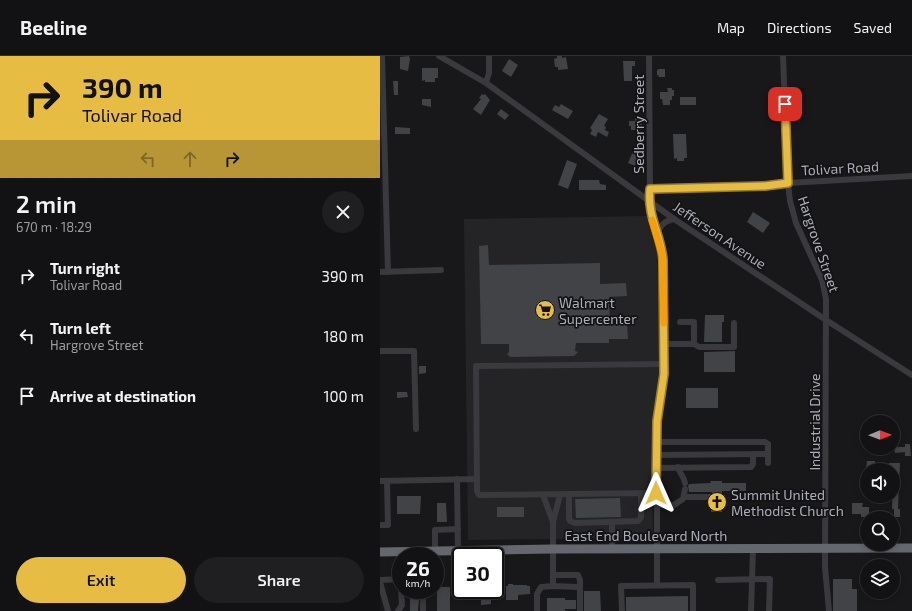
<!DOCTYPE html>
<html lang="en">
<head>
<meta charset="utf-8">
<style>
  :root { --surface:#121113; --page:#1f1f21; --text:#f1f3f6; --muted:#9c9da0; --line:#313133; --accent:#e6bc43 }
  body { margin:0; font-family:"Exo 2",sans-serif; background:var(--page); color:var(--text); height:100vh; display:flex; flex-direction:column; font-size:15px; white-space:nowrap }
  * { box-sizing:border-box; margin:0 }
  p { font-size:13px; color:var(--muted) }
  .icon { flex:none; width:22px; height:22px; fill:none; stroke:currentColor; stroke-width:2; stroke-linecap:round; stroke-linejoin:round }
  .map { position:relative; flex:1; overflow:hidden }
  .side { display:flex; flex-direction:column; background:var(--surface); width:380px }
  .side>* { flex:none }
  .hud { background:#e6bc43; color:#111; overflow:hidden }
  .needle { width:26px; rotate:89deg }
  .buttons { position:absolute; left:480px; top:359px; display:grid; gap:8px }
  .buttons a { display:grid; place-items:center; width:40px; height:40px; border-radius:50%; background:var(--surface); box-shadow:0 2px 6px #0003,0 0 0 1px var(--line); font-size:20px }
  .speed { position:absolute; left:12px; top:491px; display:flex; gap:8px; font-size:20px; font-weight:700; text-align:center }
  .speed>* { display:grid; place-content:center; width:52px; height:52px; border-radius:50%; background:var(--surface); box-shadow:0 2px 6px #0003,0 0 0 1px var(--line); line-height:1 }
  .speed small { font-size:10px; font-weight:400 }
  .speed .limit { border:2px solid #111; border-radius:6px; background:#fff; color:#111 }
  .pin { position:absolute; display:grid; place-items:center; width:34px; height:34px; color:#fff; margin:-17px; border-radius:8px; box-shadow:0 2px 6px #0006 }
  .me { position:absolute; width:44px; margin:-22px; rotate:0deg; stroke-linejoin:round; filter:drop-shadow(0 0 3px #0008) }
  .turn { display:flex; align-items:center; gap:14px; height:84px; padding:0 16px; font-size:18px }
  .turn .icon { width:52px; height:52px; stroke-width:2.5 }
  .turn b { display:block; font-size:28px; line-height:34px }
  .lanes { display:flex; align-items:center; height:38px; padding:0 16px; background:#0003; justify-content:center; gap:20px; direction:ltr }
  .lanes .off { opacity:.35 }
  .round { display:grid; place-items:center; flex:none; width:42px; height:42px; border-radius:21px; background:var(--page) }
  .head { display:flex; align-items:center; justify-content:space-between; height:68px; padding:0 16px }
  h1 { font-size:24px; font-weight:600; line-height:30px }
  .primary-button { display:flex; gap:8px; margin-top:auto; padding:8px 16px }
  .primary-button a { flex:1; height:46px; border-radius:24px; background:var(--accent); color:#111; font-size:16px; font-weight:600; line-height:46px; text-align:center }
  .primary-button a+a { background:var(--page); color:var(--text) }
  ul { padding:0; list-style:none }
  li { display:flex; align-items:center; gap:12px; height:60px; padding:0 16px }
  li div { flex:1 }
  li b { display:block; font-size:15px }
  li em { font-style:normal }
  header { display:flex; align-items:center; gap:24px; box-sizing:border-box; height:56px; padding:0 20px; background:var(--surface); border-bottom:1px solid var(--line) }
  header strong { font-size:19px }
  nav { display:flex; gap:22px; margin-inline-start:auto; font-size:14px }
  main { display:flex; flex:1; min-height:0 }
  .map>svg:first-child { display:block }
  .built { fill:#242326 }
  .building { fill:#424346 }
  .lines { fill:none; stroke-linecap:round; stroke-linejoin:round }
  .minor-tunnel { stroke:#353539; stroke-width:6; stroke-dasharray:6 3; stroke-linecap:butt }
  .minor { stroke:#39393e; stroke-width:6 }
  .highway { stroke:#65676f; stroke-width:9 }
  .route-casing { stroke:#967a2c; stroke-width:10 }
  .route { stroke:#e6bc43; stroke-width:7 }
  .slow { stroke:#f59e0b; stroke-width:7 }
  .labels { text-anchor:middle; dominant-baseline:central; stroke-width:3.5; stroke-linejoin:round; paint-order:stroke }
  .street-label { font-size:14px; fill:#abaeb8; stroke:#131214 }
  .poi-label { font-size:14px; fill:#abaeb8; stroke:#131214; text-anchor:start }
</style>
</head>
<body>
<header>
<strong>Beeline</strong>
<nav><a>Map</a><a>Directions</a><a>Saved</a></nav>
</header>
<main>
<section class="side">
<div class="hud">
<div class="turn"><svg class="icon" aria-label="right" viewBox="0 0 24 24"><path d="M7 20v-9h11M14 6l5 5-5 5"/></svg><div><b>390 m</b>Tolivar Road</div></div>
<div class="lanes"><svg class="icon off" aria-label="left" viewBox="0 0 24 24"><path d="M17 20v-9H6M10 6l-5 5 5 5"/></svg><svg class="icon off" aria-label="ahead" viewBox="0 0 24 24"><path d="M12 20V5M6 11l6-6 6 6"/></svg><svg class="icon" aria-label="right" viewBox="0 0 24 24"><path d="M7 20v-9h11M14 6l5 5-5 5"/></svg></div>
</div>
<div class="head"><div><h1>2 min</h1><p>670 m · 18:29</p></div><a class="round"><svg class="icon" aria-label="close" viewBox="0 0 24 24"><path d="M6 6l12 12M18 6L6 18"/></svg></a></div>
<ul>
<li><svg class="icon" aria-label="right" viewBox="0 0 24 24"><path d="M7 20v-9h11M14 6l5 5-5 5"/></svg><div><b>Turn right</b><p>Tolivar Road</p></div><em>390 m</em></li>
<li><svg class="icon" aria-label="left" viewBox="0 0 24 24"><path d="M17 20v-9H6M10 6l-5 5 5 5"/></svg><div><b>Turn left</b><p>Hargrove Street</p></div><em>180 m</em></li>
<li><svg class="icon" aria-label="arrive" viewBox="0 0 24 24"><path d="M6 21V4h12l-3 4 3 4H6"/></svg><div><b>Arrive at destination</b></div><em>100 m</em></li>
</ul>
<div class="primary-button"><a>Exit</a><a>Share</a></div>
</section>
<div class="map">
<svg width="532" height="555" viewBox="0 0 532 555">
  <rect width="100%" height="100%" fill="#181719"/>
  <polygon class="built" points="269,160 269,170 277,190 282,320 274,367 272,417 273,482 88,484 84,163"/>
  <g class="building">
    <polygon points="29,0 30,3 28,15 20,13 20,1"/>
    <polygon points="177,0 182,0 182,2 186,1 188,13 178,14 178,11 175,11 174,3 177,2"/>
    <polygon points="129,3 138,9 131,21 122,15"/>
    <polygon points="243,5 255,5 255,10 252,10 252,25 244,25"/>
    <polygon points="42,12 58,12 58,22 55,22 55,26 45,26 45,24 42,25"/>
    <polygon points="279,13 285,13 285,21 279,21 278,19 277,19 277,14"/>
    <polygon points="13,25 18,25 18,39 14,39"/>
    <polygon points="287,32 292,32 292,34 294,34 294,40 292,40 292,44 290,44 290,49 283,49 282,43 280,43 280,36 288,36"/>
    <polygon points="102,38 104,39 105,38 110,44 101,59 93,53 101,43 99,42"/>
    <rect x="300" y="41" width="16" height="8"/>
    <polygon points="42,43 51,43 51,51 42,49"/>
    <polygon points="181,48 193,55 188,63 172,54 175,49 179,51"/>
    <polygon points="121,53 129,59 125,64 117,58"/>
    <polygon points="219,58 228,63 224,70 226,71 225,74 229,76 227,81 218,76 216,81 210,78 212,74 210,72"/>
    <polygon points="261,61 262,74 251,74 251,70 249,70 249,65 255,65 255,62"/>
    <polygon points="15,71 30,72 30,78 15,78"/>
    <polygon points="293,78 306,78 307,102 304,102 304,105 297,105 297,102 294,103"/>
    <polygon points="254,93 261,96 255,110 248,107"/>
    <polygon points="187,104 197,108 188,133 178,129"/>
    <polygon points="199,124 219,124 220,128 226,129 226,134 199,134"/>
    <polygon points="373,156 390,167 383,177 367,166"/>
    <polygon points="108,189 109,209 220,207 220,228 246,227 247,240 229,241 230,268 247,267 248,283 229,283 229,287 196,287 195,295 198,296 194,300 130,301 127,298 129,296 129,288 101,288 99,190"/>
    <polygon points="325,259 344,259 344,266 342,266 342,286 324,286"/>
    <polygon points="355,295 355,316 324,316 324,296"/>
    <polygon points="39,310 46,310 46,317 39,318"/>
    <rect x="306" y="332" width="32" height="20"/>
    <polygon points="17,336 27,336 28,341 17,342"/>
    <polygon points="525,388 530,388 531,400 525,400 525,396 515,397 514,391 525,391"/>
    <polygon points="487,405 495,405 495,414 486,414"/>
    <polygon points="509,407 520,407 518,453 520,453 520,461 514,461 514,453 512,453 513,414 509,414"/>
    <polygon points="330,425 342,425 342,427 366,427 366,435 342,435 342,456 331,456 331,445 334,443 334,438 331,436 309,436 308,430 309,428 331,427"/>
    <polygon points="17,440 41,440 40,458 17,458"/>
    <polygon points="240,442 241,461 196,462 195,443"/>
    <polygon points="57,447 66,447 67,466 57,466"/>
    <polygon points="472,447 483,447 482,451 489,451 489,461 481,461 481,458 472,458"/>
    <rect x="117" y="451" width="27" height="10"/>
    <polygon points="453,523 472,523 472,533 477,533 477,555 453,555"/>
    <polygon points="128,528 133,528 133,529 147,529 147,530 150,530 150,538 138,539 138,544 126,544 126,530 128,530"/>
    <rect x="57" y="531" width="13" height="24"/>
    <polygon points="30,534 46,534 46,544 43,543 39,544 38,555 30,555"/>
    <polygon points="101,534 111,534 111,548 101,549"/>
    <polygon points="204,535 220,535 221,555 204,555"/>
    <polygon points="308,540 308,555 246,555 246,541"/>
    <polygon points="167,542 185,542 185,544 196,544 196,553 185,553 185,555 167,555"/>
  </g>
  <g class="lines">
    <polyline class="minor-tunnel" points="43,534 43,547"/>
    <g class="minor">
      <polyline points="2,0 8,216"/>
      <polyline points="59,0 106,27 294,163 446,264 532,319"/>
      <path d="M269,0L270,133C267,162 283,183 283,211L285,318L277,369V529"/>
      <polyline points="403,0 408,127 410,145 416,167 442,224 446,243 445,511 449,555"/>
      <polyline points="106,27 109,17 109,0"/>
      <polyline points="270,133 385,129 408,127 532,120"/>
      <path d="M277,178C281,169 284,165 294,163"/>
      <polyline points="0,216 61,214"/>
      <polyline points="300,266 314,266 314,288"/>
      <polyline points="284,288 314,288 319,291 354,291 354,267"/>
      <polyline points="0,295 34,295 36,373"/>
      <polyline points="388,398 388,407"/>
      <polyline points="277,399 388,398 388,388 385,386 277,386"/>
      <path d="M298,411C299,417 304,420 305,427"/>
      <polyline points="276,412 371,411 373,408 373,399"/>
      <polyline points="77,423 78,495"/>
      <polyline points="0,425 97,423"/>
      <polyline points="276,437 99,439 97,435 96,310 284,308"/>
      <polyline points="163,439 173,466"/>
      <polyline points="189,439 189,463 190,465 195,467 258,465 261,461 261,437"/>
      <polyline points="304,441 330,441"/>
      <polyline points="277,449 294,449 303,443 305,433"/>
      <polyline points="232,466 232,494"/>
      <polyline points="0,469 8,469 7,425"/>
      <polyline points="55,500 55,474 78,473"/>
      <polyline points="173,519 198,519 200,524 200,555"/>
      <polyline points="115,523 115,494"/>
      <polyline points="0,524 21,523"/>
      <polyline points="338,524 390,523 389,555"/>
      <polyline points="0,526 8,555"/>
      <polyline points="173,530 173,466 180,439"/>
      <polyline points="43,547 43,555"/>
      <polyline points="18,555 22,549 21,534"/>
      <polyline points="157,555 157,538 161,531 173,530 199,531"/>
      <polyline points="242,555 241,530 313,529 313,555"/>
      <polyline points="371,555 373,493"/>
    </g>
    <polyline class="highway" points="0,496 172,493 532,492"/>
  </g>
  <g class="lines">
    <g class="route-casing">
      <path id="route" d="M276,437L277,365L284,318L283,204C281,178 267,161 270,133L385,130L408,127L405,48"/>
    </g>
    <use href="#route" class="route"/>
    <polyline class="slow" points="272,164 282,198 284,267"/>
  </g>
  <defs>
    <g id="supermarket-disc" transform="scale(1)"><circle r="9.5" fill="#e6bc43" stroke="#131214"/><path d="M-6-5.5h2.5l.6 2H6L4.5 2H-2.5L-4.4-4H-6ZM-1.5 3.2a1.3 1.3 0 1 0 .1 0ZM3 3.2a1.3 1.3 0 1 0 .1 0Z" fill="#111"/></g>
    <g id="church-disc" transform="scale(1)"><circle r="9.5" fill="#e6bc43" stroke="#131214"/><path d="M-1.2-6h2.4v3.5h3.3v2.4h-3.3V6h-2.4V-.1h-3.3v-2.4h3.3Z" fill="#111"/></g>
  </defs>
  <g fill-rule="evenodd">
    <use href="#supermarket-disc" x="165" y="254"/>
    <use href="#church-disc" x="337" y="446"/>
  </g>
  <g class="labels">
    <g class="street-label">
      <text transform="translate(258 68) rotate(-90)">Sedberry Street</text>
      <text transform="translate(460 112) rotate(-3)">Tolivar Road</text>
      <text transform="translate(340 179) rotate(34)">Jefferson Avenue</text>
      <text transform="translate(439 188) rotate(71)">Hargrove Street</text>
      <text transform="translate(434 366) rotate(-90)">Industrial Drive</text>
      <text x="266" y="479">East End Boulevard North</text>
    </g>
    <g class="poi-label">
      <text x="179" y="246">Walmart<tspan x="179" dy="16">Supercenter</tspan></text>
      <text x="351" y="438">Summit United<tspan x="351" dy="16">Methodist Church</tspan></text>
    </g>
  </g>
</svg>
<div class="buttons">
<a><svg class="needle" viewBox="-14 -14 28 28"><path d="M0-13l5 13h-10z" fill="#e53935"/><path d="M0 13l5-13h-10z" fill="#9c9da0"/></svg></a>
<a><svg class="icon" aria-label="sound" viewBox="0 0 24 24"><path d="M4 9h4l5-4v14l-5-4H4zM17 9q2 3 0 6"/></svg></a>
<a><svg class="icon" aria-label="search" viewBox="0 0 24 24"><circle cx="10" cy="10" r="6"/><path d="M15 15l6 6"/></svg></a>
<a><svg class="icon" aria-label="layers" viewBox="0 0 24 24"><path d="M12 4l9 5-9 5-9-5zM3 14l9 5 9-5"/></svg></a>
</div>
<div class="speed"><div>26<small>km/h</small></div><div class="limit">30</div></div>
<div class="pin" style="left:405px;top:48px;background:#d93025"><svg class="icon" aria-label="arrive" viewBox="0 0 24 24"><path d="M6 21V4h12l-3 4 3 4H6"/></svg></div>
<svg class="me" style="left:276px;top:437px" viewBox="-20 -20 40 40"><path d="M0-17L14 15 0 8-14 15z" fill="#e6bc43" stroke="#fff" stroke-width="4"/></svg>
</div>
</main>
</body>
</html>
